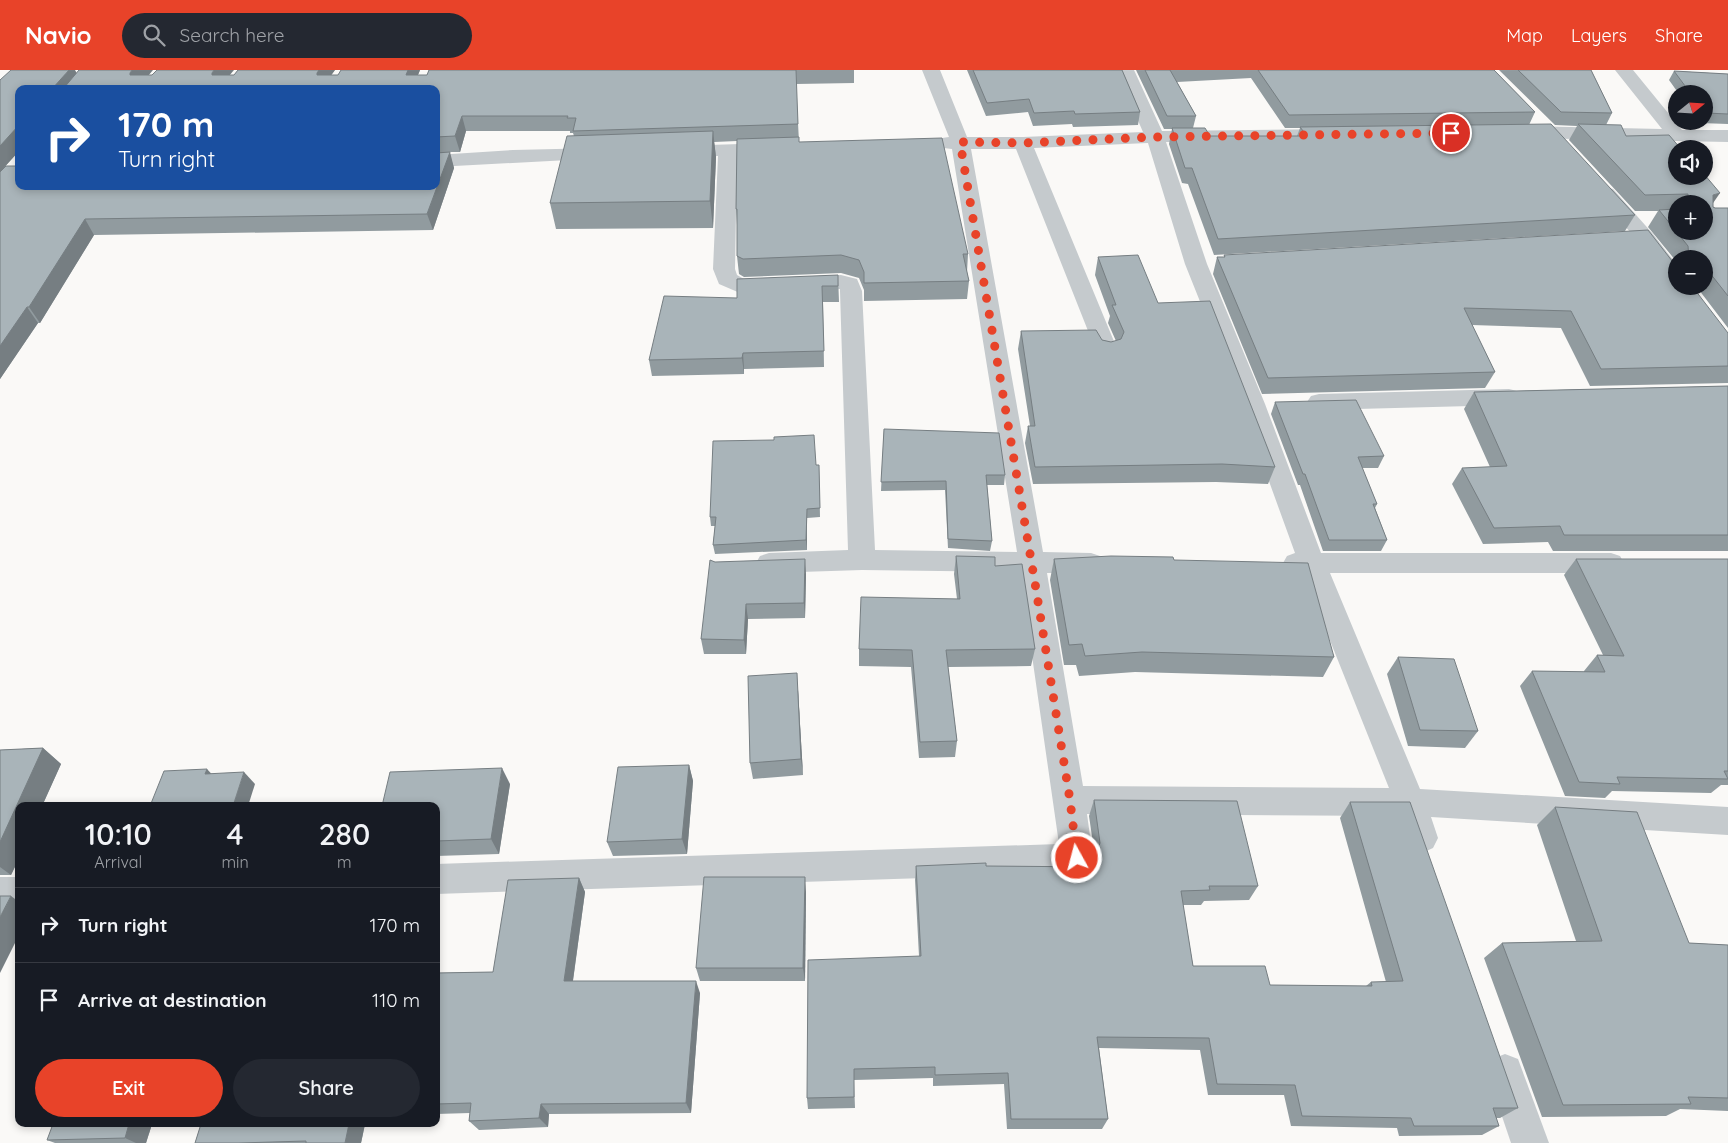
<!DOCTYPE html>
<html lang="en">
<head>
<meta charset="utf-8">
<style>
  :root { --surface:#171b24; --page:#242831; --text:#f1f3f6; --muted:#9ea1a6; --line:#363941; --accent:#e84329 }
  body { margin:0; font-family:Quicksand,sans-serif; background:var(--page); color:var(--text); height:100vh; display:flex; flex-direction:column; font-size:19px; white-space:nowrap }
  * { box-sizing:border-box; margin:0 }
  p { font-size:16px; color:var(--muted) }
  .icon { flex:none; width:28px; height:28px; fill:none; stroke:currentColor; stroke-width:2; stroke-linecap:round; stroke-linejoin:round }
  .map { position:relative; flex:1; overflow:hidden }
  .drawer { position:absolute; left:15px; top:732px; width:425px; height:325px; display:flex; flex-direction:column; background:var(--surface); border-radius:10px; box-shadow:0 2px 8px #0003 }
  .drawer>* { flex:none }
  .guide { position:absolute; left:15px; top:15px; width:425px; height:105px; border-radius:10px; box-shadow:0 2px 8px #0003; background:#1a4fa0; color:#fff; overflow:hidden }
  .needle { width:32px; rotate:72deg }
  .controls { position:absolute; left:1668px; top:15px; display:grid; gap:10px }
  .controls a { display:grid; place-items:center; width:45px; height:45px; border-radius:50%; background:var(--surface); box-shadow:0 2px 8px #0003; font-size:25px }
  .pin { position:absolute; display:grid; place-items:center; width:42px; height:42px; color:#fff; margin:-21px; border:2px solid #fff; border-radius:50%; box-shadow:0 1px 5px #0007 }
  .me { position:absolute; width:55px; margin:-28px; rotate:353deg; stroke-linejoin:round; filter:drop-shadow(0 0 4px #0008) }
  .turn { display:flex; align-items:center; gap:18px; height:105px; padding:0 20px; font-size:22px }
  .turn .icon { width:65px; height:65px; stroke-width:2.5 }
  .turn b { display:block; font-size:35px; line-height:42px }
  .eta { display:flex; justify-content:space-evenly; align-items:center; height:85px; text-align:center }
  .eta b { font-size:30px; font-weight:600; line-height:35px }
  .button { display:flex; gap:10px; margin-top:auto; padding:10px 20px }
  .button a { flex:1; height:58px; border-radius:30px; background:var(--accent); color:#fff; font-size:20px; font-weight:600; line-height:58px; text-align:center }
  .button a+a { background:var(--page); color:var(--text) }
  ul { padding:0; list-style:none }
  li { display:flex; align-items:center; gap:15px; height:75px; padding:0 20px; border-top:1px solid var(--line) }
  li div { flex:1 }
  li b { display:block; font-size:19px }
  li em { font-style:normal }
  header { display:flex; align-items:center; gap:30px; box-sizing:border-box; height:70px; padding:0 25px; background:var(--accent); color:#fff }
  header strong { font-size:24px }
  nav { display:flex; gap:28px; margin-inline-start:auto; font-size:18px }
  .search { width:350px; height:45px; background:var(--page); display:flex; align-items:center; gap:12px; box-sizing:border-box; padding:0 18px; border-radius:28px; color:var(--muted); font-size:19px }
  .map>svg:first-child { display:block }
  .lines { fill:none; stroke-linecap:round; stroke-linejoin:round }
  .minor { fill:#c5cacd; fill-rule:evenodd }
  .wall { fill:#919b9f; fill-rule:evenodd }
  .shaded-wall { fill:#767e82 }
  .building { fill:#a9b4b9; stroke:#767e82 }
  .route { stroke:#e84329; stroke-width:9; stroke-dasharray:0 16.2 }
</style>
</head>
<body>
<header>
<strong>Navio</strong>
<div class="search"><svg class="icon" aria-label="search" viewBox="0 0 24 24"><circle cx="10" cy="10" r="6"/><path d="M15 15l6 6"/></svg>Search here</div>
<nav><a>Map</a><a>Layers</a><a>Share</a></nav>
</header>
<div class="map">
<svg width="1728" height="1073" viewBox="0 0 1728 1073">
  <rect width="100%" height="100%" fill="#faf9f7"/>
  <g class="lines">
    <g class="minor">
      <path d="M922,0H940L967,67H1023L1143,62L1116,0H1134L1162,61L1334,59L1341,61L1343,65L1341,69L1334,71L1166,72L1207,194L1265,334L1321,483H1611L1620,486L1624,493L1620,500L1611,503H1330L1420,719L1728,737V765L1431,747L1438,768L1433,778L1422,783L1411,778L1399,746L1087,744L1093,788L1088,799L1077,803L436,824V794L1059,774L1020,502L862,500L769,503L760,500L756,493L760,486L769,483L848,480L840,221V219L740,223L719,214L713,199L718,86L677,88L670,86L668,82L670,78L677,76L774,73L781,75L783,79L781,83L737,86L735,199L737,205L744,209L841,205L857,209L862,221L875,480L1017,482L952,79L935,77L933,73L935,69L949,67ZM1148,73L1185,194L1241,334L1295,483L1287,486L1283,493L1287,500L1303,503L1389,718L1083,716L1047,503H1091L1100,500L1104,493L1100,486L1091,483L1043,482L971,79H1016L1096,281L1099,286L1107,288L1115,286L1118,281L1034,78Z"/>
      <polygon points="1615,0 1633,0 1682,60 1728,60 1728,72 1522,68 1515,66 1513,62 1515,58 1522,56 1662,59"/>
      <polygon points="599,78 606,80 608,84 606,88 436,97 436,85 513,80"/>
      <polygon points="1606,117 1613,119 1653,164 1676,194 1676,214 1668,213 1639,172 1599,127 1596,123 1599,119"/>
      <polygon points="1509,319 1517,321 1521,327 1517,333 1509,335 1319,340 1311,338 1307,332 1311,326 1319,324"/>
      <rect x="0" y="807" width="19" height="32"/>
      <polygon points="1505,984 1518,989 1549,1073 1511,1073 1487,1002 1492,989"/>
    </g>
  </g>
  <g class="wall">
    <polygon points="238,0 335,0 331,5 338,5 341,0 420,0 418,5 427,5 429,0 854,0 854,13 796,14 799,72 968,184 967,202 969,211 967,229 864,231 864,220 859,208 841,203 744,207 739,204 737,186 737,155 736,139 737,71 714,72 716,87 713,158 556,159 550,133 574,66 573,63 570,63 570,61 466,61 460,82 449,82 454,98 433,160 94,165 40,253 38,253 0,309 0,102 436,116 436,19 19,19 19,81 0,102 0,10 77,3 149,5 234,5"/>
    <polygon points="967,0 1122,0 1140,42 1138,55 1073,57 1072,54 1033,56 1028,42 986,46"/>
    <path d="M1136,0H1494L1535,42L1529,55L1635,145L1625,161L1214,185L1188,114L1182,113L1169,74L1172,59H1164ZM1251,8L1285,58H1300L1297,66H1210L1193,58L1196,46L1177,12Z"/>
    <path d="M1499,0H1591L1612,43L1606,55L1626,66L1713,133V137L1715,138H1728V258L1696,216H1704V189H1676V191L1648,157L1658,141H1635L1569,70L1577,56L1555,55ZM1676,134H1704L1676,161Z"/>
    <polygon points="1674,1 1728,4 1728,54 1700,53 1699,51 1704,51 1704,24 1679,24 1669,10"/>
    <polygon points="1224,185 1728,263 1728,313 1590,316 1561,258 1472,255 1495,302 1485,318 1262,324 1213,204 1217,187 1224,187"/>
    <polygon points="1098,187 1158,233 1275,397 1268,414 1216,412 1033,414 1025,373 1028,356 1030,356 1018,279 1021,261 1102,270 1111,272 1116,271 1108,253 1110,246 1095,205"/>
    <polygon points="838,205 839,232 823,232 824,297 744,299 744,304 652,306 649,290 737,228"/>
    <polygon points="1728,316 1728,481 1553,481 1548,472 1483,474 1452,414 1462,398 1490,397 1464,339 1474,322"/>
    <polygon points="1275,332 1384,386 1378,398 1362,398 1377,434 1375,438 1387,470 1381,481 1323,481 1300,415 1298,415 1271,344"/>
    <polygon points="884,359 1005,405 1004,415 987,415 992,471 990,481 948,478 945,420 881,421"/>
    <polygon points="816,395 819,395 820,447 807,448 807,480 715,484 713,475 715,456 711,456 710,447"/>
    <polygon points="956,486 995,496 1035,579 1031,596 948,597 957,671 955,687 919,688 911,597 859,596 859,579 957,529 954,504"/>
    <polygon points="1054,489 1174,490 1334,587 1323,607 1135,602 1079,606 1076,595 1064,595 1050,510"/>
    <polygon points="1576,489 1728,489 1728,715 1721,715 1711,723 1612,721 1605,728 1565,726 1520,616 1532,601 1584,602 1584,601 1597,585 1603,585 1564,505"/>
    <polygon points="715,492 806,504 805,548 748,549 746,584 704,584 701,569"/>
    <polygon points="1398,587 1478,661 1465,678 1408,676 1387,604"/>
    <polygon points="798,620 803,705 753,709 750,693"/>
    <polygon points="43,678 61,694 11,805 0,805 0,680"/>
    <polygon points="689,695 693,711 687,784 613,786 607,772"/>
    <polygon points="510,714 499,784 436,786 436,736"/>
    <polygon points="1094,730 1258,816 1249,830 1204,831 1201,835 1183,835 1193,896 1270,915 1366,916 1371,912 1386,912 1340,748 1350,732 1518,1038 1500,1048 1496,1048 1499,1056 1482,1065 1399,1066 1397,1058 1291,1056 1284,1025 1208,1025 1200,980 1099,978 1108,1049 1102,1059 1007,1059 1004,1014 933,1016 933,1008 854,1010 855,1038 808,1039 807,1028 919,886 915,810 916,796 986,796 1091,797 1095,787 1089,746"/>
    <polygon points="1555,737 1689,873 1728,875 1728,1041 1680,1039 1666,1046 1542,1047 1484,888 1502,873 1576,871 1537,755"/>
    <polygon points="579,808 585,822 573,911 700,923 691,1043 549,1044 548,1057 479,1060 469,1051 470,1043 436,1044 436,903 493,902"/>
    <polygon points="806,822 805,911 700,911 696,898"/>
    <polygon points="152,1054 146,1073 55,1073 47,1070"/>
    <polygon points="201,1054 365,1054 361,1073 195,1073"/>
  </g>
  <g class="shaded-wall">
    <polygon points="69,0 75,0 81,11 75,19 52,19"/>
    <polygon points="132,0 153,0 138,18 130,5 130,3"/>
    <polygon points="214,0 234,0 219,18 212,5 212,3"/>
    <polygon points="319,0 335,0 322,18 317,5 317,3"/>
    <polygon points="408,0 420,0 412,19 406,5"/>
    <polygon points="462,46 466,61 460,82 455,66"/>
    <polygon points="19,55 19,81 0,102 0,76"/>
    <polygon points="713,61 716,87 713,158 710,131"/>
    <polygon points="450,82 454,98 433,160 427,144"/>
    <polygon points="1720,123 1709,139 1713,125"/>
    <polygon points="85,149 94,165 40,253 29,237"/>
    <polygon points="27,237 38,253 0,309 0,276"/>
    <polygon points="743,283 744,299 744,304 742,288"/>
    <polygon points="807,439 807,480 806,470"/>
    <polygon points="805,489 806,504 805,548 804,533"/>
    <polygon points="746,534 748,549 746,584 744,570"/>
    <polygon points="797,603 803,705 801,689"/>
    <polygon points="43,678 61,694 42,736 19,736 19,789 11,805 0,797 0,772"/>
    <polygon points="689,695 693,711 687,784 682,769"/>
    <polygon points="502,698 510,714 499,784 491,769"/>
    <polygon points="207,699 218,711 205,704"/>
    <polygon points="244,702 255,714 248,736 233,736"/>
    <polygon points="805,807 806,822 805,911 803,898"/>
    <polygon points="579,808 585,822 571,924 564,911"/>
    <polygon points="11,826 19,832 19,865 0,903 0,847"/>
    <polygon points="696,911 700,923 691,1043 686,1033"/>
    <polygon points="541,1034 549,1044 548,1057 539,1048"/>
    <polygon points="129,1054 152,1054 146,1073 136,1073 125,1068"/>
    <polygon points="349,1054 365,1054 361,1073 345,1073"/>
  </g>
  <g class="building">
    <polygon points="11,0 69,0 52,19 19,19 19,55 0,76 0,10"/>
    <polygon points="79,0 132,0 130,3 130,5 152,5 157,0 214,0 212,3 212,5 234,5 238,0 319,0 317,3 317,5 338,5 341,0 408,0 406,5 427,5 429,0 796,0 798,54 573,61 576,48 567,48 568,46 462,46 455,66 436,67 436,19 63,19"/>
    <polygon points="973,0 1122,0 1140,42 1075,44 1074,41 1034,43 1029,29 987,33"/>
    <polygon points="1145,0 1170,0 1196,46 1167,46"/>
    <polygon points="1258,0 1494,0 1535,42 1289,45"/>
    <polygon points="1518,0 1591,0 1612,43 1561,42"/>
    <polygon points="1674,1 1728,4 1728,44 1706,43 1704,41 1704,24 1691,24"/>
    <polygon points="1551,54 1635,145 1218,169 1192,98 1185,98 1172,58 1205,58 1210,66 1307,66 1300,57"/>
    <polygon points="1578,54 1621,55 1626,66 1669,65 1681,79 1676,79 1676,106 1704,106 1704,104 1720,123 1713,125 1713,137 1715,138 1728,138 1728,226 1706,198 1704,198 1704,189 1689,189 1688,176 1659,140 1676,139 1676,161 1704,161 1704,134 1688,134 1688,124 1645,125"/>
    <polygon points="713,61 710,131 550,133 567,66"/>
    <polygon points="799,67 799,72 942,68 968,184 963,184 969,211 864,213 864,202 859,190 841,185 743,189 737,186 737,139 736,139 737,69"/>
    <polygon points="450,82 427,144 85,149 29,237 27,237 0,276 0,102 6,96 19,96 19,116 436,116 436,83"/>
    <polygon points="1648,160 1676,196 1676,216 1692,216 1728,263 1728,296 1601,299 1571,241 1464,238 1495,302 1268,308 1217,187 1225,187 1224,185"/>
    <polygon points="1138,185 1158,233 1210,231 1275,397 1222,394 1035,397 1028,356 1035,356 1021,261 1096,260 1102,270 1111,272 1121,269 1124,262 1112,235 1116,235 1098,187"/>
    <polygon points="838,205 838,216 822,216 824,281 743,283 742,288 649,290 664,226 737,228 737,209"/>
    <polygon points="1728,316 1728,465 1564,465 1560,456 1494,458 1462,398 1507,396 1474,322"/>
    <polygon points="1356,330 1384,386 1358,387 1377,434 1373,434 1387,470 1329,470 1305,404 1303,404 1275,332"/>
    <polygon points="884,359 999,363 1005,405 986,405 992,471 948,469 946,411 881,412"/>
    <polygon points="814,365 816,395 819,395 820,438 807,439 806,470 713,475 716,447 710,447 713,371 774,370 774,367"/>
    <polygon points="956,486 995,487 995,496 1022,494 1035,579 946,580 957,671 920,672 912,580 859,579 861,527 960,529"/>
    <polygon points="1111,486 1173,487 1174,490 1308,493 1334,587 1142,582 1085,586 1082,574 1069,575 1054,489"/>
    <polygon points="805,489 804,533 746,534 744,570 701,569 710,490 715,492"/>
    <polygon points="1576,489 1728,489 1728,701 1724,701 1728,709 1617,707 1620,714 1579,712 1532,601 1605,602 1597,585 1624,586"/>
    <polygon points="1398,587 1454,589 1478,661 1420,660"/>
    <polygon points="797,603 801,689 750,693 748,606"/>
    <polygon points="43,678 0,772 0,680"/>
    <polygon points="689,695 682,769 607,772 618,697"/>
    <polygon points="502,698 491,769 436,771 436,736 382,736 390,702"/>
    <polygon points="207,699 205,704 244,702 233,736 150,736 164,701"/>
    <polygon points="1094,730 1237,731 1258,816 1209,816 1210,820 1181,821 1193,896 1265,896 1270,915 1372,916 1371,912 1403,911 1350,732 1410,732 1518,1038 1493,1038 1499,1056 1414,1056 1411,1048 1302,1046 1295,1015 1217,1014 1209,968 1097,967 1108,1049 1011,1049 1008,1003 935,1005 935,997 854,999 854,1027 807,1028 808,890 921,886 916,796 986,793 986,796 1098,797 1096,783 1100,773"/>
    <polygon points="1555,737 1637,742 1689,873 1728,875 1728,1028 1688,1027 1691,1034 1563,1035 1502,873 1602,871"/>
    <polygon points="704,807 805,807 803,898 696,898"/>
    <polygon points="579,808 564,911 696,911 686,1033 541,1034 539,1048 469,1051 471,1033 436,1034 436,903 493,902 508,810"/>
    <polygon points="0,826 11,826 0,847"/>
    <polygon points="53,1054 129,1054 125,1068 47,1070"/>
    <polygon points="201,1054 349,1054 345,1073 306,1073 306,1071 239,1073 195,1073"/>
  </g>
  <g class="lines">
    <polyline class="route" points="1077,788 1070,730 1035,513 960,72 1022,73 1155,67 1451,63"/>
  </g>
</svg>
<div class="controls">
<a><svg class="needle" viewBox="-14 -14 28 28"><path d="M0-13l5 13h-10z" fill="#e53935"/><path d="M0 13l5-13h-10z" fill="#9ea1a6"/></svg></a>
<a><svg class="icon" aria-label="sound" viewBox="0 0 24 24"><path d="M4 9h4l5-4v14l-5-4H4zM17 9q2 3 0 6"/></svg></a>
<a>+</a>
<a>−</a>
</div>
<div class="pin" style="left:1451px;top:63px;background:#d93025"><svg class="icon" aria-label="arrive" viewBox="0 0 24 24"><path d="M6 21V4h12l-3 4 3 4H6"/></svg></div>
<svg class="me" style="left:1077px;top:788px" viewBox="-20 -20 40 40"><circle r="17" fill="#e84329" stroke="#fff" stroke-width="3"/><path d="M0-11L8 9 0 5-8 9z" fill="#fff"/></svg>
<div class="guide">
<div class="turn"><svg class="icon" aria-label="right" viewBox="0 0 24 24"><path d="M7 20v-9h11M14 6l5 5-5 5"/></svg><div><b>170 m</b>Turn right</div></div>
</div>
<section class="drawer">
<div class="eta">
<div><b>10:10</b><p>Arrival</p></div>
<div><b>4</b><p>min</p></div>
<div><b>280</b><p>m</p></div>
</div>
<ul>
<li><svg class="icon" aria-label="right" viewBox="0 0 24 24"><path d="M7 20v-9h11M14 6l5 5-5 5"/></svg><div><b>Turn right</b></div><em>170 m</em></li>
<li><svg class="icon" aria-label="arrive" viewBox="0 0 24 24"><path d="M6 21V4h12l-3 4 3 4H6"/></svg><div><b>Arrive at destination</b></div><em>110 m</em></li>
</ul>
<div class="button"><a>Exit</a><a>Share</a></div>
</section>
</div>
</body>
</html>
